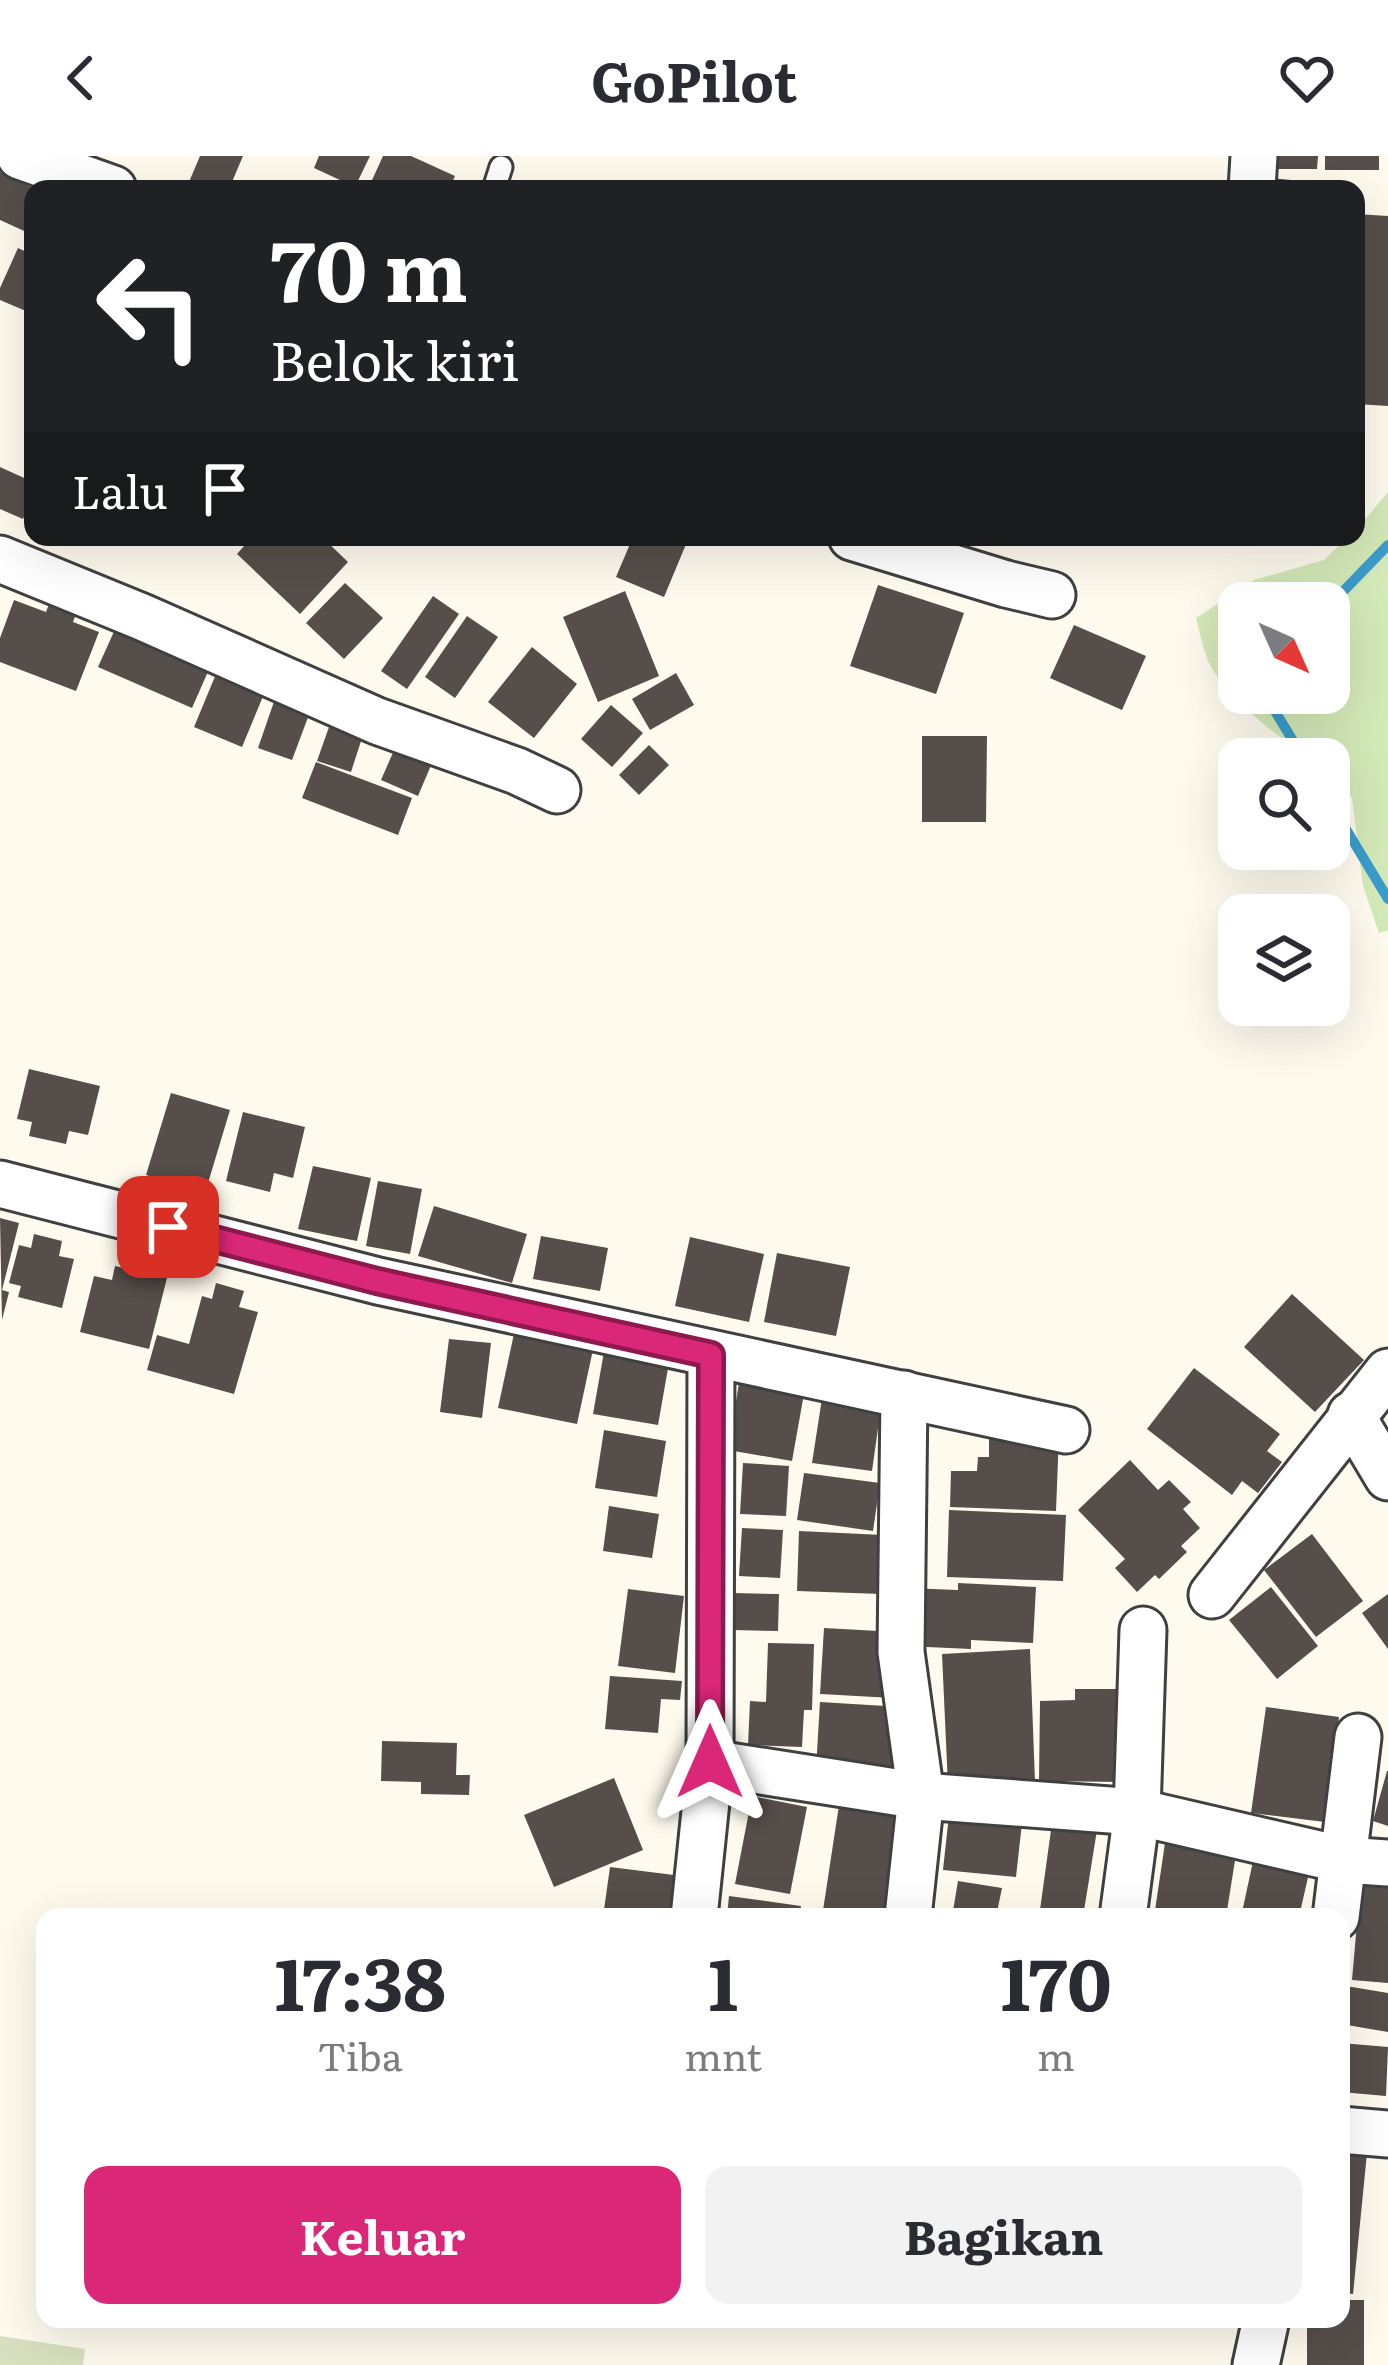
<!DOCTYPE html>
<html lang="id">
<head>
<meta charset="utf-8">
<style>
  :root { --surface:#fff; --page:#f2f2f3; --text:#2b2b33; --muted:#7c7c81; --accent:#db2777 }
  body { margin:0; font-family:Literata,serif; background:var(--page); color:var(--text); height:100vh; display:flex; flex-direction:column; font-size:45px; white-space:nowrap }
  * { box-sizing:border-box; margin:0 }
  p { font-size:39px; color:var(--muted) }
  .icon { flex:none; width:66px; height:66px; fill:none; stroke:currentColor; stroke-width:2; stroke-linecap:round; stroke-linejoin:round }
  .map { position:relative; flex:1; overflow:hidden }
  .panel { position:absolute; left:36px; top:1752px; width:1314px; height:420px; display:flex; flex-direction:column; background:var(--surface); border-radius:24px; box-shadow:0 12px 48px #0002 }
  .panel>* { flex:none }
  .top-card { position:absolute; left:24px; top:24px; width:1341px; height:366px; border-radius:24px; box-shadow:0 12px 48px #0002; background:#202124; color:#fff; overflow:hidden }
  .needle { width:78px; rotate:135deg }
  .buttons { position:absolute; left:1218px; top:426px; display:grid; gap:24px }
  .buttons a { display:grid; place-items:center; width:132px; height:132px; border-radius:24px; background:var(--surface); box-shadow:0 12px 48px #0002; font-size:60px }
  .pin { position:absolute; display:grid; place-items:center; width:102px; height:102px; color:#fff; margin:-51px; border-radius:24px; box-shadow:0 6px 18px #0006 }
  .me { position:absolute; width:132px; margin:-66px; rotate:0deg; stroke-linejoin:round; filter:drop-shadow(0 0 9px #0008) }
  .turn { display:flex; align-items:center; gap:42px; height:252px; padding:0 48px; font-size:54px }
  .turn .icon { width:156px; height:156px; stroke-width:2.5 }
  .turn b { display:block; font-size:84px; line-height:102px }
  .then { display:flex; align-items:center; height:114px; padding:0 48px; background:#0003; gap:24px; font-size:45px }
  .eta { display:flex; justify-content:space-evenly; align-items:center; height:204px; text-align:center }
  .eta b { font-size:72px; font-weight:700; line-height:84px }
  .action { display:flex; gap:24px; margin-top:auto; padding:24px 48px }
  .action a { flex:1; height:138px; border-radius:24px; background:var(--accent); color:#fff; font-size:48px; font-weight:700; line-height:138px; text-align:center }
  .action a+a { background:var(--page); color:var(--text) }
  header { display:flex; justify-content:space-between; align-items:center; height:156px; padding:0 48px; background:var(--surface); font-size:54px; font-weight:700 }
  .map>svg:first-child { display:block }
  .green { fill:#d4e9b8; fill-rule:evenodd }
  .cemetery { fill:#d8e0bf }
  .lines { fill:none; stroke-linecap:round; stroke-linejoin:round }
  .stream { stroke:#3b9ccb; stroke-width:10 }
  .building { fill:#564e4a }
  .service-casing { stroke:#404040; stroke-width:27 }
  .minor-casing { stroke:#404040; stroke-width:51 }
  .service { stroke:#fff; stroke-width:21 }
  .minor { stroke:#fff; stroke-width:45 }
  .route-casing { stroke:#8e194d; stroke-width:30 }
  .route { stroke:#db2777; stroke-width:21 }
</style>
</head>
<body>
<header><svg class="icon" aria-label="back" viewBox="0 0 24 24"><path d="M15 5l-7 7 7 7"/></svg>GoPilot<svg class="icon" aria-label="heart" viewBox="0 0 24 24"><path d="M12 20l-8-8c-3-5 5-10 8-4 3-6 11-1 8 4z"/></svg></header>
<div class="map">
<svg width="1388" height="2209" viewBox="0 0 1388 2209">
  <rect width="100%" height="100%" fill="#fffaee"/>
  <path class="green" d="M1388,336V774L1379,777L1363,730L1352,642L1329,614V603C1296,603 1225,539 1210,509C1203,495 1200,477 1196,462L1254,424L1324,404L1348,381H1356V374ZM1239,447H1329V537H1239Z"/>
  <polygon class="cemetery" points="0,2180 85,2193 83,2209 0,2209"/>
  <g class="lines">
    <g class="stream">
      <polyline points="1329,450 1388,389"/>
      <polyline points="1264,537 1304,603"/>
      <polyline points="1329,645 1388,743"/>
    </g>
  </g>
  <g class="building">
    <polygon points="200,0 243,0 229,33 186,33"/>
    <polygon points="319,0 370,0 355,31 314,12"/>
    <polygon points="383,0 411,0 455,20 449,33 368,33"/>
    <polygon points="1276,0 1318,0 1317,13 1276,13"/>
    <rect x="1325" y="0" width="54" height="14"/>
    <polygon points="0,16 33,32 33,79 0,64"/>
    <polygon points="1259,21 1356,30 1356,33 1257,33"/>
    <polygon points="1356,58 1388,60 1388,250 1356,248"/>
    <polygon points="18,92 33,99 33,158 0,144 0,132"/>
    <polygon points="0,311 33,326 33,340 23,363 0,353"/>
    <polygon points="252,381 322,381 348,406 300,458 237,398"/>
    <polygon points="633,381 689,381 664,441 616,421"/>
    <polygon points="345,427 383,462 344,503 306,467"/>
    <polygon points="878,429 964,457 936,538 850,510"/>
    <polygon points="55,432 82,442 73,466 99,476 76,535 0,506 0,482 14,444 46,456"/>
    <polygon points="625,435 659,520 598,546 563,461"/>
    <polygon points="433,440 459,458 407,533 381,515"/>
    <polygon points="121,460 214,502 192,552 98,511"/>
    <polygon points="467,460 498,481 455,542 425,521"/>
    <polygon points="1074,469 1146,500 1122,554 1050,522"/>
    <polygon points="532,491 577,528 534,582 488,546"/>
    <polygon points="221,506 269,526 242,591 194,571"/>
    <polygon points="676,517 694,549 650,574 632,543"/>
    <polygon points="277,537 313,548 292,604 258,592"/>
    <polygon points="611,549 643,577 612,611 581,583"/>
    <polygon points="329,571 362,582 351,616 317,605"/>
    <polygon points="922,580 987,580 986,666 922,666"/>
    <polygon points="649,589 669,609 639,639 619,619"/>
    <polygon points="395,592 432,607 418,640 381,624"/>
    <polygon points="316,606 412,642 398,679 302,642"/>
    <polygon points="29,913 100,930 88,979 69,975 66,988 29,980 32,966 17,963"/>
    <polygon points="171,937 230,954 205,1037 146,1019"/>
    <polygon points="243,956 305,971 293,1022 274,1017 270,1036 226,1025"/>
    <polygon points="313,1010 371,1022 357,1085 298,1073"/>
    <polygon points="378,1025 422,1033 410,1098 366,1090"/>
    <polygon points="434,1050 527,1078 512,1127 418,1100"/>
    <polygon points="0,1062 19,1067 2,1134 9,1136 2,1164"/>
    <polygon points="34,1078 62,1085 59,1100 74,1103 62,1152 18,1141 21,1130 9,1127 19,1089 31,1092"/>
    <polygon points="541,1080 608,1092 600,1135 533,1123"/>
    <polygon points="690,1081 764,1098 749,1166 675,1150"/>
    <polygon points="777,1097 850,1111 836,1180 764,1166"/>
    <polygon points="127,1100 155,1107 152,1119 167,1122 149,1193 80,1176 94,1120 112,1124 115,1110 124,1112"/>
    <polygon points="216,1127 244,1135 239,1151 258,1156 234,1238 147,1214 157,1179 189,1188 202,1140 212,1143"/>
    <polygon points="1292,1138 1364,1204 1315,1256 1244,1191"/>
    <polygon points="515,1173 594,1189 577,1268 498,1252"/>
    <polygon points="449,1183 491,1187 482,1262 440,1256"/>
    <polygon points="605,1190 670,1201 658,1269 593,1258"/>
    <polygon points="1194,1212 1280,1278 1267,1295 1282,1306 1258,1337 1242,1325 1232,1339 1147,1273"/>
    <polygon points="740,1221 805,1232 792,1305 728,1294"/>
    <polygon points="823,1236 882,1244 872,1315 812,1307"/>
    <polygon points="604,1274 666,1285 657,1341 595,1332"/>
    <polygon points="989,1276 1059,1278 1056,1355 950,1351 951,1315 977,1315 978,1301 989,1301"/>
    <polygon points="1130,1304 1158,1334 1169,1324 1191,1346 1183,1353 1200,1372 1181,1390 1187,1396 1159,1423 1155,1419 1137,1436 1115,1412 1125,1403 1078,1354"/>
    <polygon points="743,1307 789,1310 786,1360 740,1358"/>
    <polygon points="804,1317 880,1327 873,1375 797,1364"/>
    <polygon points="609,1350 659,1358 652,1402 603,1395"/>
    <polygon points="949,1354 1066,1359 1063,1425 947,1421"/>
    <polygon points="742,1372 783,1374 780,1422 739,1420"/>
    <polygon points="799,1375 883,1379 881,1438 797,1435"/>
    <polygon points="1312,1378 1363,1445 1316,1481 1264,1414"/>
    <polygon points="958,1427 1036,1431 1033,1487 971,1484 971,1493 905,1490 908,1432 958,1434"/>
    <polygon points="1271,1431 1318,1490 1277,1523 1229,1464"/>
    <polygon points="628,1433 684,1440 675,1517 618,1510"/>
    <polygon points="733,1437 779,1438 778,1475 731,1474"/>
    <polygon points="1388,1438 1388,1493 1362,1457"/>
    <polygon points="824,1472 897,1476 893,1542 820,1538"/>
    <polygon points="768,1487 814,1488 812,1554 804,1554 802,1591 748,1589 750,1545 766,1546"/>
    <polygon points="1030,1493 1035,1625 948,1630 942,1498"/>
    <polygon points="610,1520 682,1525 680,1544 661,1543 658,1577 605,1573"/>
    <polygon points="1075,1533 1122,1533 1122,1626 1039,1625 1040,1545 1075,1544"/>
    <polygon points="820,1546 902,1551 897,1618 816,1613"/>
    <polygon points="1266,1551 1339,1561 1325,1666 1251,1657"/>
    <polygon points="382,1585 457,1587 456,1619 470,1619 469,1639 421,1638 421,1626 381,1625"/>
    <polygon points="1387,1615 1388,1615 1388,1670 1373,1665"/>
    <polygon points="614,1622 643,1694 554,1731 524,1659"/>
    <polygon points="841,1636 902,1644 884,1761 822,1761"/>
    <polygon points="752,1640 807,1651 790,1738 735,1728"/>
    <polygon points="949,1659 1022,1667 1016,1721 943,1714"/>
    <polygon points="1052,1667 1097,1674 1083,1761 1039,1761"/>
    <polygon points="1165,1687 1236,1698 1226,1761 1154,1761"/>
    <polygon points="1255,1696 1311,1708 1299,1761 1241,1761"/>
    <polygon points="610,1711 674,1719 669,1761 603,1761"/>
    <polygon points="1361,1721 1388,1723 1388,1827 1352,1824"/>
    <polygon points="958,1725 1002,1732 996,1761 952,1761"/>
    <polygon points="729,1740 801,1750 799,1761 727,1761"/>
    <polygon points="1346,1830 1388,1837 1388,1876 1341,1868"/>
    <polygon points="1341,1887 1388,1891 1386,1940 1341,1936"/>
    <polygon points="1341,1995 1367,1997 1353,2138 1341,2137"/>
    <polygon points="1341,2144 1364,2144 1364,2209 1307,2209 1307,2163 1341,2163"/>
  </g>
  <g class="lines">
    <g class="service-casing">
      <polyline id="service" points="494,33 501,11"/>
    </g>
    <g class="minor-casing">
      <g id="minor">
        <polyline points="20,0 113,33"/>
        <polyline points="1252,33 1254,0"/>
        <polyline points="852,381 1006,428 1052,439"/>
        <polyline points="0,403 142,461 377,565 517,615 557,634"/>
        <polyline points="0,1028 378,1125 1066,1274"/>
        <polyline points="904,1238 901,1496 921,1640 908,1761"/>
        <polyline points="1351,1259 1388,1321"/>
        <polyline points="1212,1439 1388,1216"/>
        <polyline points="710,1607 921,1640 1137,1656 1344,1704 1388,1707"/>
        <polyline points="694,1761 710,1607 711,1199"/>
        <polyline points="1123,1761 1137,1656 1143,1474"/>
        <polyline points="1336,1761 1358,1581"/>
        <polyline points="1341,1974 1388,1978"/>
        <polyline points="1256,2209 1266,2163"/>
      </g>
    </g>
    <use href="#service" class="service"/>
    <use href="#minor" class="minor"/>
  </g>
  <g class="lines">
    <g class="route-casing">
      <polyline id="route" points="168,1071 377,1125 711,1199 710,1606"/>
    </g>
    <use href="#route" class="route"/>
  </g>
</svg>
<div class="buttons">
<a><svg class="needle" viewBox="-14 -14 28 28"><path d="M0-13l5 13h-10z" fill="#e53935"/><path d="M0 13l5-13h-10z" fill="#7c7c81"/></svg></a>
<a><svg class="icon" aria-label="search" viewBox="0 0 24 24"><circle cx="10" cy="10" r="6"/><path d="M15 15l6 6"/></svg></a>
<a><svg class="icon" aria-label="layers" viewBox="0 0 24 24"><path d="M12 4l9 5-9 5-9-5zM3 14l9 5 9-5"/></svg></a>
</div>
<div class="pin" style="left:168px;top:1071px;background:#d93025"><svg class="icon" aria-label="arrive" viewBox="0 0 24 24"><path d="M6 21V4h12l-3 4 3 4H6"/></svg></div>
<svg class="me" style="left:710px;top:1606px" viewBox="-20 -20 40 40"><path d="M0-17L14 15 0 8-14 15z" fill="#db2777" stroke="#fff" stroke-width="4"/></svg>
<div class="top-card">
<div class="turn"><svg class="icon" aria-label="left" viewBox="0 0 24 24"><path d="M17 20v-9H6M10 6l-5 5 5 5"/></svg><div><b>70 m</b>Belok kiri</div></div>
<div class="then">Lalu<svg class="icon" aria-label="arrive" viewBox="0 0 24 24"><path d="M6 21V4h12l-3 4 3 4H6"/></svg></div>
</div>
<section class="panel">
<div class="eta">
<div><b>17:38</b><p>Tiba</p></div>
<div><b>1</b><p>mnt</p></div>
<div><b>170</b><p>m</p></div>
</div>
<div class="action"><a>Keluar</a><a>Bagikan</a></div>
</section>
</div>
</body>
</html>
